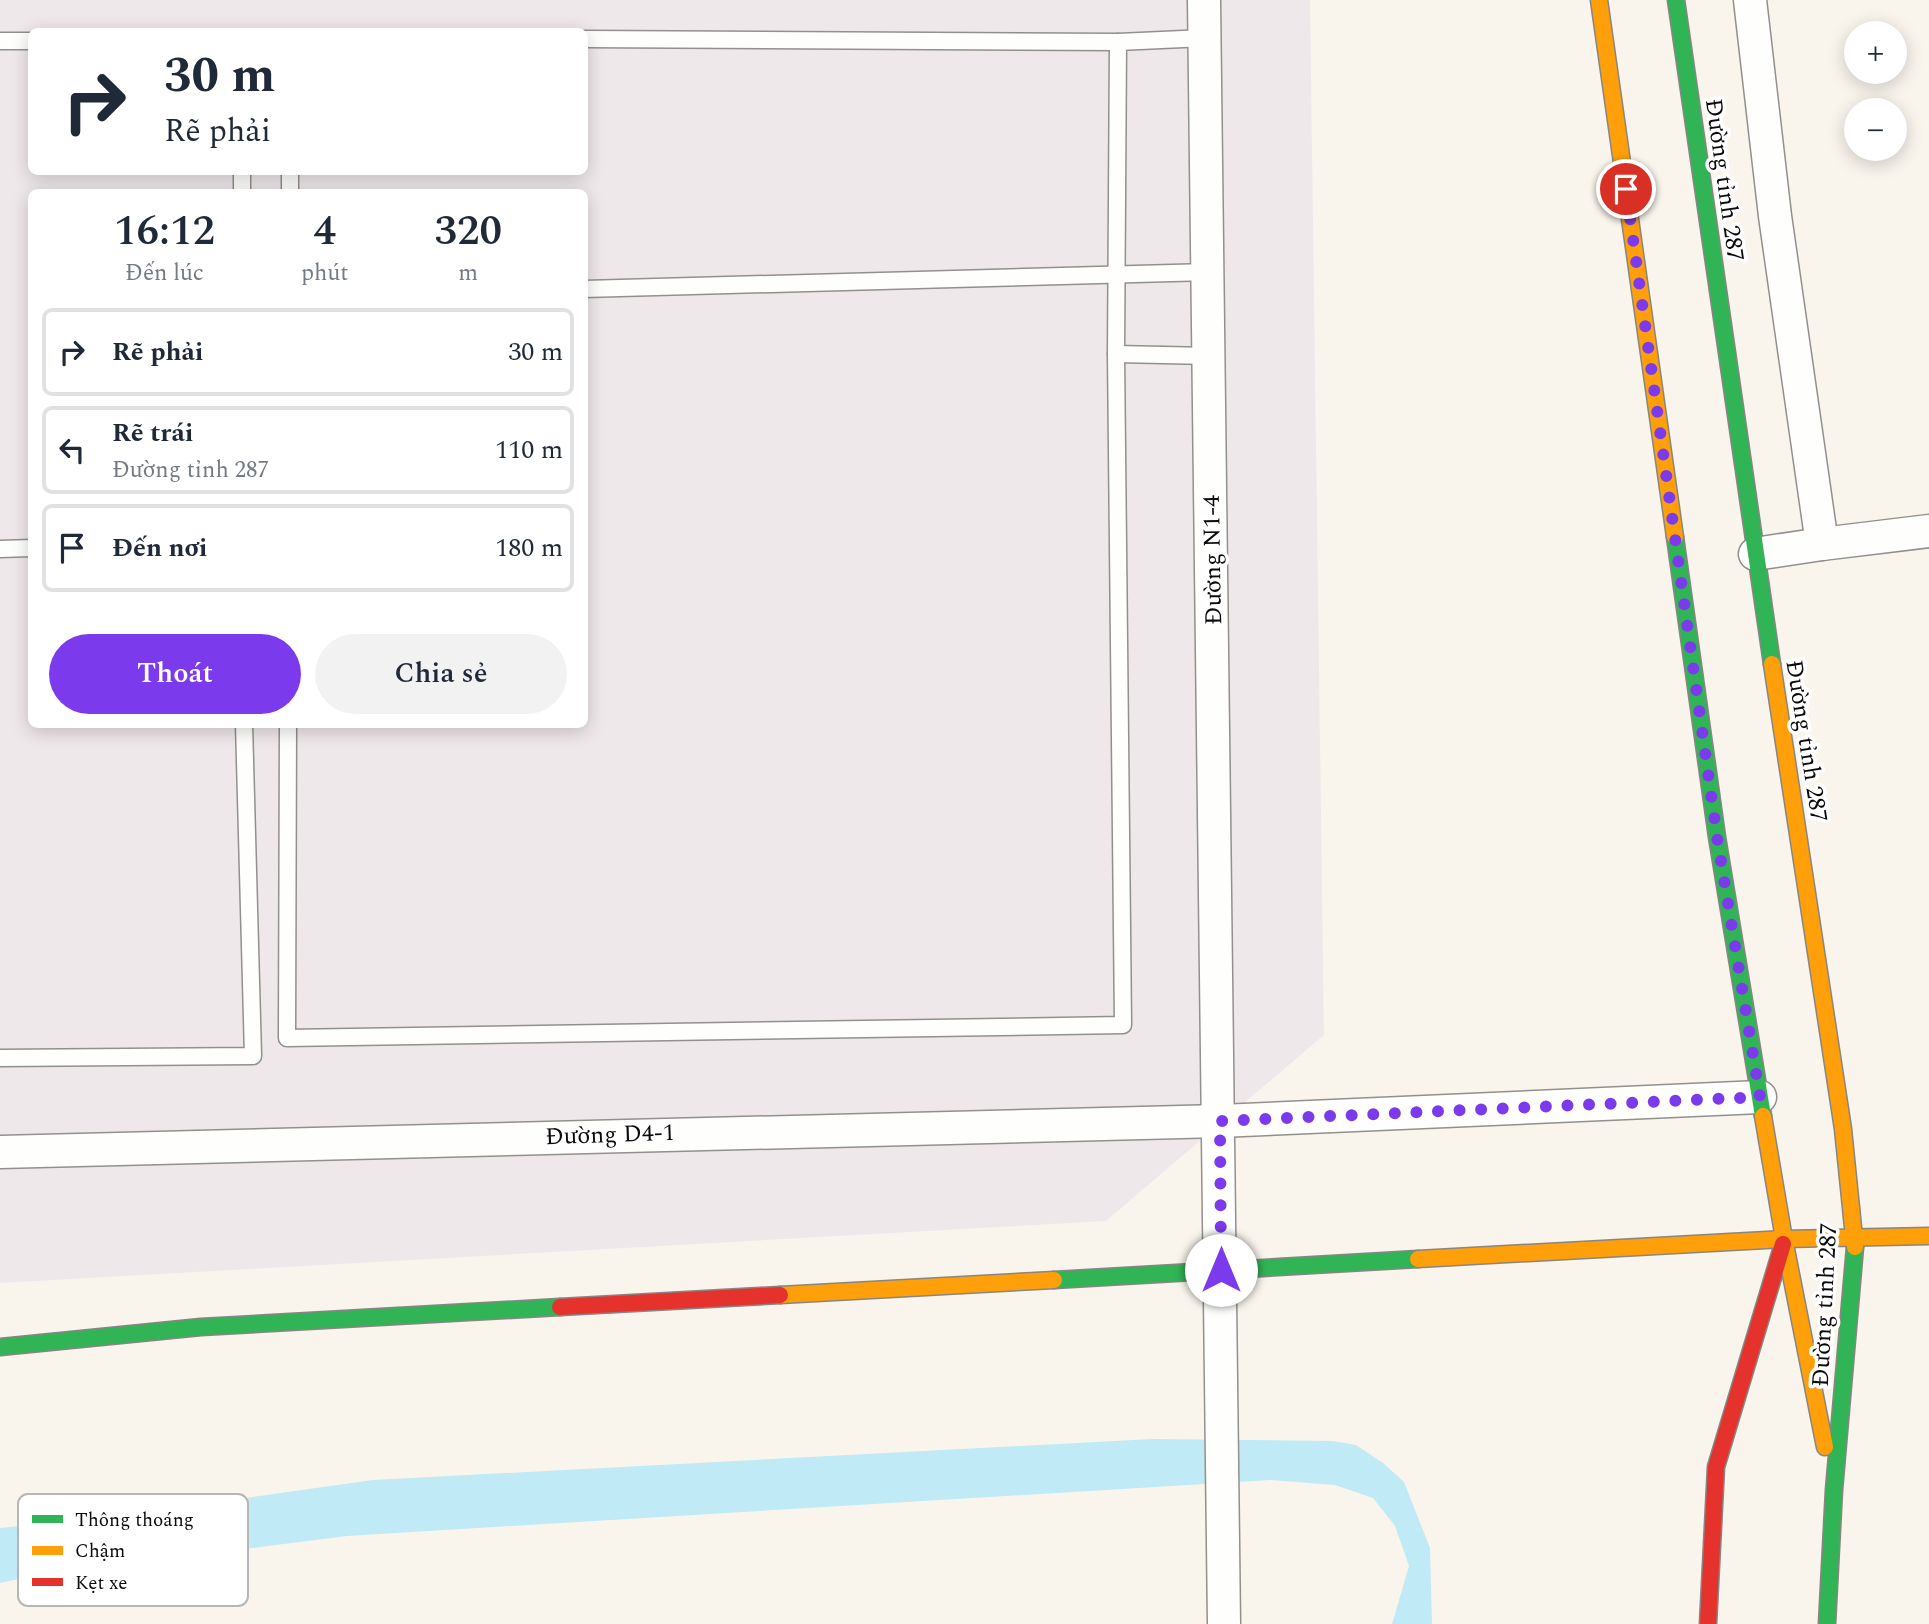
<!DOCTYPE html>
<html lang="vi">
<head>
<meta charset="utf-8">
<style>
  :root { --surface:#fff; --page:#f2f2f3; --text:#1f2937; --muted:#747a83; --line:#e0e1e3; --accent:#7c3aed }
  body { margin:0; font-family:Spectral,serif; background:var(--page); color:var(--text); height:100vh; display:flex; flex-direction:column; font-size:26px; white-space:nowrap }
  * { box-sizing:border-box; margin:0 }
  p { font-size:23px; color:var(--muted) }
  .icon { flex:none; width:38px; height:38px; fill:none; stroke:currentColor; stroke-width:2; stroke-linecap:round; stroke-linejoin:round }
  .map { position:relative; flex:1; overflow:hidden }
  .drawer { position:absolute; left:28px; top:189px; width:560px; height:539px; display:flex; flex-direction:column; background:var(--surface); border-radius:10px; box-shadow:0 4px 18px #0003 }
  .drawer>* { flex:none }
  .banner { position:absolute; left:28px; top:28px; width:560px; height:147px; border-radius:10px; box-shadow:0 4px 18px #0003; background:#fff; color:var(--text); overflow:hidden }
  .tools { position:absolute; left:1844px; top:21px; display:grid; gap:14px }
  .tools a { display:grid; place-items:center; width:63px; height:63px; border-radius:50%; background:var(--surface); box-shadow:0 4px 18px #0003; font-size:35px }
  .pin { position:absolute; display:grid; place-items:center; width:60px; height:60px; color:#fff; margin:-30px; border:4px solid #fff; border-radius:50%; box-shadow:0 2px 7px #0007 }
  .me { position:absolute; width:77px; margin:-38px; rotate:0deg; stroke-linejoin:round; filter:drop-shadow(0 0 5px #0008) }
  .turn { display:flex; align-items:center; gap:24px; height:147px; padding:0 21px; font-size:32px }
  .turn .icon { width:91px; height:91px; stroke-width:2.5 }
  .turn b { display:block; font-size:49px; line-height:60px }
  .eta { display:flex; justify-content:space-evenly; align-items:center; height:119px; text-align:center }
  .eta b { font-size:42px; font-weight:600; line-height:49px }
  .primary-button { display:flex; gap:14px; margin-top:auto; padding:14px 21px }
  .primary-button a { flex:1; height:80px; border-radius:42px; background:var(--accent); color:#fff; font-size:28px; font-weight:600; line-height:80px; text-align:center }
  .primary-button a+a { background:var(--page); color:var(--text) }
  ul { padding:0; list-style:none }
  li { display:flex; align-items:center; gap:21px; height:88px; margin:0 14px 10px; padding:0 7px; border:4px solid var(--line); border-radius:10px }
  li div { flex:1 }
  li b { display:block; font-size:26px }
  li em { font-style:normal }
  .map>svg:first-child { display:block }
  .industrial { fill:#efe8eb; fill-rule:evenodd }
  .water { fill:#c0eaf6 }
  .lines { fill:none; stroke-linecap:round; stroke-linejoin:round }
  .lane-casing { stroke:#92908c; stroke-width:19 }
  .street-casing { stroke:#92908c; stroke-width:35 }
  .fast-casing { stroke:#888683; stroke-width:19 }
  .slow-casing { stroke:#888683; stroke-width:19 }
  .jam-casing { stroke:#888683; stroke-width:19 }
  .lane { stroke:#fefefc; stroke-width:16 }
  .street { stroke:#fefefc; stroke-width:32 }
  .fast { stroke:#30b455; stroke-width:16 }
  .slow { stroke:#ff9f0a; stroke-width:16 }
  .jam { stroke:#e5322d; stroke-width:16 }
  .route { stroke:#7c3aed; stroke-width:12; stroke-dasharray:0 21.6 }
  .labels { text-anchor:middle; dominant-baseline:central; stroke-width:7; stroke-linejoin:round; paint-order:stroke }
  .street-label { font-size:24px; fill:#0a0a0a; stroke:#fff }
  .key { fill:#fff; stroke:#b6b6b6; stroke-width:2 }
  .key-label { font-size:19px; fill:#0a0a0a }
</style>
</head>
<body>
<div class="map">
<svg width="1929" height="1624" viewBox="0 0 1929 1624">
  <rect width="100%" height="100%" fill="#f9f5ed"/>
  <path class="industrial" d="M0,0H1310L1324,1035L1106,1221L0,1283ZM32,32H584V172H32ZM32,192H584V724H32Z"/>
  <polygon class="water" points="1152,1439 1333,1441 1356,1445 1383,1463 1404,1482 1430,1548 1432,1624 1392,1624 1409,1566 1395,1526 1373,1498 1335,1485 1270,1480 347,1536 36,1575 0,1583 0,1528 125,1515 373,1480"/>
  <g class="lines">
    <g class="lane-casing">
      <g id="lane">
        <polyline points="584,39 1118,42"/>
        <polyline points="0,41 32,41"/>
        <polyline points="242,172 242,192"/>
        <polyline points="290,192 290,172"/>
        <polyline points="584,289 1209,272"/>
        <polyline points="1116,354 1210,356"/>
        <polyline points="0,549 32,548"/>
        <polyline points="288,724 287,1038 1123,1025 1116,354 1118,42 1205,38"/>
        <polyline points="0,1058 253,1056 244,724"/>
      </g>
    </g>
    <g class="street-casing">
      <g id="street">
        <polyline points="1204,0 1224,1624"/>
        <polyline points="1750,0 1775,216 1822,544 1929,531"/>
        <polyline points="1755,554 1822,544"/>
        <polyline points="0,1152 1220,1121 1760,1097"/>
      </g>
    </g>
    <g class="fast-casing">
      <g id="fast">
        <polyline points="1676,0 1772,664"/>
        <polyline points="1675,537 1717,837 1763,1116"/>
        <polyline points="1054,1280 1418,1259"/>
        <polyline points="0,1347 201,1327 560,1307"/>
        <polyline points="1827,1624 1834,1490 1855,1247"/>
      </g>
    </g>
    <g class="slow-casing">
      <g id="slow">
        <polyline points="1599,0 1675,537"/>
        <polyline points="1772,664 1843,1129 1855,1247"/>
        <polyline points="1763,1116 1784,1239 1825,1447"/>
        <polyline points="1418,1259 1784,1239 1929,1236"/>
        <polyline points="780,1295 1054,1280"/>
      </g>
    </g>
    <g class="jam-casing">
      <g id="jam">
        <polyline points="560,1307 780,1295"/>
        <polyline points="1708,1624 1716,1467 1783,1244"/>
      </g>
    </g>
    <use href="#lane" class="lane"/>
    <use href="#street" class="street"/>
    <use href="#fast" class="fast"/>
    <use href="#slow" class="slow"/>
    <use href="#jam" class="jam"/>
  </g>
  <g class="lines">
    <polyline class="route" points="1221,1270 1220,1121 1760,1097 1717,837 1626,189"/>
  </g>
  <g class="labels">
    <g class="street-label">
      <text transform="translate(1724 180) rotate(82)">Đường tỉnh 287</text>
      <text transform="translate(1213 560) rotate(-91)">Đường N1-4</text>
      <text transform="translate(1806 741) rotate(81)">Đường tỉnh 287</text>
      <text transform="translate(610 1135) rotate(-2)">Đường D4-1</text>
      <text transform="translate(1825 1305) rotate(-87)">Đường tỉnh 287</text>
    </g>
  </g>
  <rect x="18" y="1494" width="230" height="112" rx="10" class="key"/>
  <rect x="32" y="1515" width="31" height="8" fill="#30b455"/>
  <rect x="32" y="1546" width="31" height="9" fill="#ff9f0a"/>
  <rect x="32" y="1578" width="31" height="8" fill="#e5322d"/>
  <g class="key-label">
    <text x="75" y="1526">Thông thoáng</text>
    <text x="75" y="1557">Chậm</text>
    <text x="75" y="1589">Kẹt xe</text>
  </g>
</svg>
<div class="tools">
<a>+</a>
<a>−</a>
</div>
<div class="pin" style="left:1626px;top:189px;background:#d93025"><svg class="icon" aria-label="arrive" viewBox="0 0 24 24"><path d="M6 21V4h12l-3 4 3 4H6"/></svg></div>
<svg class="me" style="left:1221px;top:1270px" viewBox="-20 -20 40 40"><circle r="19" fill="#fff"/><path d="M0-13L10 11 0 6-10 11z" fill="#7c3aed"/></svg>
<div class="banner">
<div class="turn"><svg class="icon" aria-label="right" viewBox="0 0 24 24"><path d="M7 20v-9h11M14 6l5 5-5 5"/></svg><div><b>30 m</b>Rẽ phải</div></div>
</div>
<section class="drawer">
<div class="eta">
<div><b>16:12</b><p>Đến lúc</p></div>
<div><b>4</b><p>phút</p></div>
<div><b>320</b><p>m</p></div>
</div>
<ul>
<li><svg class="icon" aria-label="right" viewBox="0 0 24 24"><path d="M7 20v-9h11M14 6l5 5-5 5"/></svg><div><b>Rẽ phải</b></div><em>30 m</em></li>
<li><svg class="icon" aria-label="left" viewBox="0 0 24 24"><path d="M17 20v-9H6M10 6l-5 5 5 5"/></svg><div><b>Rẽ trái</b><p>Đường tỉnh 287</p></div><em>110 m</em></li>
<li><svg class="icon" aria-label="arrive" viewBox="0 0 24 24"><path d="M6 21V4h12l-3 4 3 4H6"/></svg><div><b>Đến nơi</b></div><em>180 m</em></li>
</ul>
<div class="primary-button"><a>Thoát</a><a>Chia sẻ</a></div>
</section>
</div>
</body>
</html>
